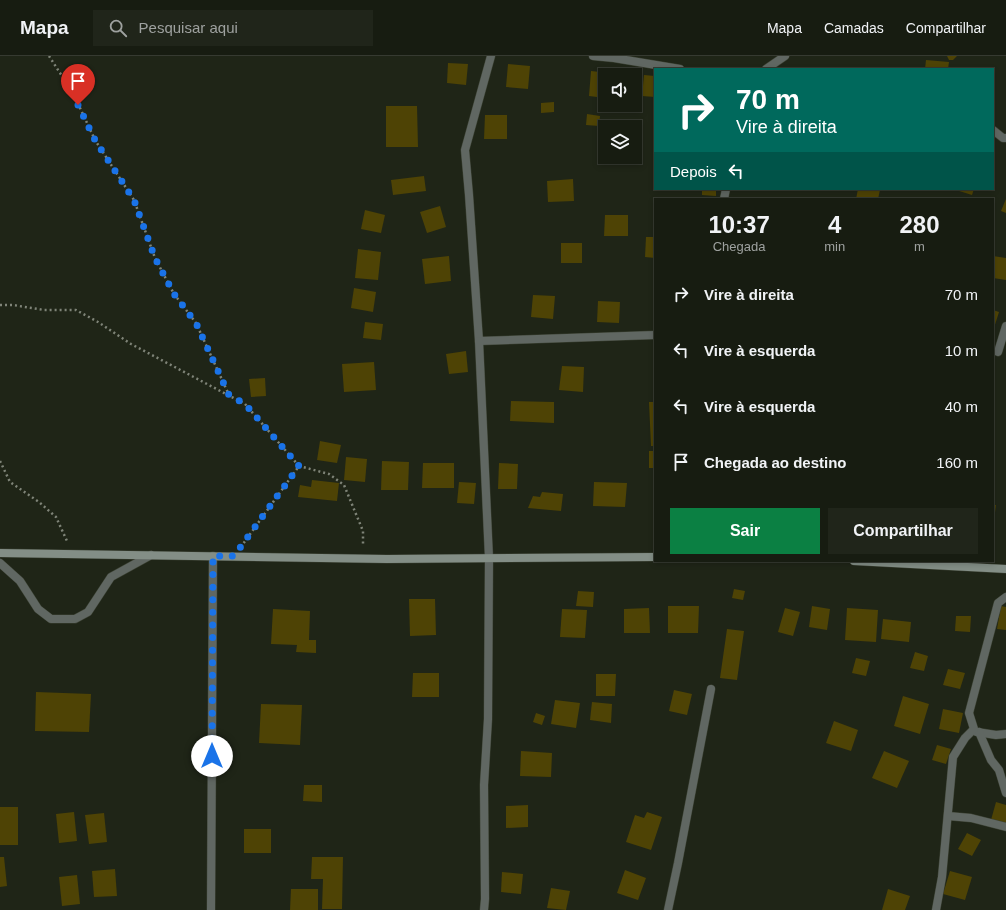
<!DOCTYPE html>
<html lang="pt">
<head>
<meta charset="utf-8">
<style>
  :root { --surface:#171c11; --page:#20251a; --text:#f1f3f6; --muted:#9ea19f; --line:#363a31; --accent:#0b8043 }
  body { margin:0; font-family:Helvetica,sans-serif; background:var(--page); color:var(--text); height:100vh; display:flex; flex-direction:column; font-size:15px; white-space:nowrap }
  * { box-sizing:border-box; margin:0 }
  p { font-size:13px; color:var(--muted) }
  .icon { flex:none; width:22px; height:22px; fill:none; stroke:currentColor; stroke-width:2; stroke-linecap:round; stroke-linejoin:round }
  .map { position:relative; flex:1; overflow:hidden }
  .drawer { position:absolute; left:654px; top:142px; width:340px; height:364px; display:flex; flex-direction:column; background:var(--surface); border-radius:0px; box-shadow:0 2px 6px #0003,0 0 0 1px var(--line) }
  .drawer>* { flex:none }
  .banner { position:absolute; left:654px; top:12px; width:340px; height:122px; border-radius:0px; box-shadow:0 2px 6px #0003,0 0 0 1px var(--line); background:#00695c; color:#fff; overflow:hidden }
  .tools { position:absolute; left:598px; top:12px; display:grid; gap:8px }
  .tools a { display:grid; place-items:center; width:44px; height:44px; border-radius:0px; background:var(--surface); box-shadow:0 2px 6px #0003,0 0 0 1px var(--line); font-size:20px }
  .pin { position:absolute; display:grid; place-items:center; width:34px; height:34px; color:#fff; margin:-41px -17px; border-radius:50% 50% 50% 0; rotate:-45deg; box-shadow:0 0 4px #0007 }
  .pin .icon { rotate:45deg }
  .me { position:absolute; width:44px; margin:-22px; rotate:0deg; stroke-linejoin:round; filter:drop-shadow(0 0 3px #0008) }
  .turn { display:flex; align-items:center; gap:14px; height:84px; padding:0 16px; font-size:18px }
  .turn .icon { width:52px; height:52px; stroke-width:2.5 }
  .turn b { display:block; font-size:28px; line-height:34px }
  .then { display:flex; align-items:center; height:38px; padding:0 16px; background:#0003; gap:8px; font-size:15px }
  .eta { display:flex; justify-content:space-evenly; align-items:center; height:68px; text-align:center }
  .eta b { font-size:24px; font-weight:700; line-height:28px }
  .button { display:flex; gap:8px; margin-top:auto; padding:8px 16px }
  .button a { flex:1; height:46px; border-radius:0px; background:var(--accent); color:#fff; font-size:16px; font-weight:700; line-height:46px; text-align:center }
  .button a+a { background:var(--page); color:var(--text) }
  ul { padding:0; list-style:none }
  li { display:flex; align-items:center; gap:12px; height:56px; padding:0 16px }
  li div { flex:1 }
  li b { display:block; font-size:15px }
  li em { font-style:normal }
  header { display:flex; align-items:center; gap:24px; box-sizing:border-box; height:56px; padding:0 20px; background:var(--surface); border-bottom:1px solid var(--line) }
  header strong { font-size:19px }
  nav { display:flex; gap:22px; margin-inline-start:auto; font-size:14px }
  .search { width:280px; height:36px; background:var(--page); display:flex; align-items:center; gap:10px; box-sizing:border-box; padding:0 14px; border-radius:0px; color:var(--muted); font-size:15px }
  .map>svg:first-child { display:block }
  .building { fill:#4e4305 }
  .lines { fill:none; stroke-linecap:round; stroke-linejoin:round }
  .service-casing { stroke:#3c4234; stroke-width:9 }
  .minor-casing { stroke:#3c4234; stroke-width:9 }
  .secondary-casing { stroke:#3c4234; stroke-width:9 }
  .path { stroke:#7f8478; stroke-width:2.5; stroke-dasharray:2 3; stroke-linecap:butt }
  .service { stroke:#606762; stroke-width:8 }
  .minor { stroke:#606762; stroke-width:8 }
  .secondary { stroke:#838e86; stroke-width:8 }
  .route { stroke:#1a73e8; stroke-width:7; stroke-dasharray:0 12.6 }
</style>
</head>
<body>
<header>
<strong>Mapa</strong>
<div class="search"><svg class="icon" aria-label="search" viewBox="0 0 24 24"><circle cx="10" cy="10" r="6"/><path d="M15 15l6 6"/></svg>Pesquisar aqui</div>
<nav><a>Mapa</a><a>Camadas</a><a>Compartilhar</a></nav>
</header>
<div class="map">
<svg width="1006" height="854" viewBox="0 0 1006 854">
  <rect width="100%" height="100%" fill="#1f2517"/>
  <g class="building">
    <polygon points="947,0 957,0 953,4 949,4"/>
    <polygon points="926,4 949,6 948,13 925,13"/>
    <polygon points="448,7 468,8 466,29 447,27"/>
    <polygon points="508,8 530,10 528,33 506,31"/>
    <polygon points="591,15 618,18 618,19 605,19 605,42 589,40"/>
    <polygon points="644,19 655,20 655,41 642,40"/>
    <polygon points="554,46 554,56 541,57 541,47"/>
    <polygon points="386,50 417,50 418,91 386,91"/>
    <polygon points="587,58 600,60 599,70 586,69"/>
    <polygon points="485,59 507,59 507,83 484,83"/>
    <polygon points="424,120 426,135 393,139 391,124"/>
    <polygon points="573,123 574,145 548,146 547,125"/>
    <polygon points="702,133 716,133 716,140 702,139"/>
    <polygon points="858,133 880,134 878,143 856,143"/>
    <polygon points="957,133 974,133 972,139 956,134"/>
    <polygon points="1006,143 1006,157 1001,155"/>
    <polygon points="440,150 446,171 427,177 420,156"/>
    <polygon points="365,154 385,159 381,177 361,173"/>
    <polygon points="605,159 628,159 628,180 604,180"/>
    <polygon points="646,181 655,181 655,202 645,201"/>
    <rect x="561" y="187" width="21" height="20"/>
    <polygon points="358,193 381,196 378,224 355,222"/>
    <polygon points="449,200 451,225 425,228 422,203"/>
    <polygon points="993,200 1006,202 1006,224 993,222"/>
    <polygon points="354,232 376,236 373,256 351,252"/>
    <polygon points="533,239 555,240 553,263 531,261"/>
    <polygon points="598,245 620,246 619,267 597,266"/>
    <polygon points="993,254 999,256 993,275"/>
    <polygon points="365,266 383,268 381,284 363,282"/>
    <polygon points="466,295 468,316 449,318 446,298"/>
    <polygon points="374,306 376,334 344,336 342,308"/>
    <polygon points="562,310 584,311 583,336 559,334"/>
    <polygon points="265,322 266,340 251,341 249,323"/>
    <polygon points="511,345 554,346 554,367 510,365"/>
    <polygon points="649,346 655,346 655,390 651,390"/>
    <polygon points="320,385 341,389 337,407 317,404"/>
    <rect x="649" y="395" width="6" height="17"/>
    <polygon points="346,401 367,403 365,426 344,424"/>
    <polygon points="382,405 409,406 408,434 381,434"/>
    <polygon points="423,407 454,407 454,432 422,432"/>
    <polygon points="499,407 518,408 517,433 498,433"/>
    <polygon points="312,424 339,427 337,445 298,441 300,429 311,431"/>
    <polygon points="459,426 476,427 474,448 457,447"/>
    <polygon points="594,426 627,427 625,451 593,450"/>
    <polygon points="542,436 563,438 561,455 528,452 533,440 540,441"/>
    <polygon points="993,449 996,449 994,464 993,464"/>
    <polygon points="734,533 745,535 743,544 732,542"/>
    <polygon points="578,535 594,536 593,551 576,550"/>
    <polygon points="409,543 435,543 436,579 410,580"/>
    <polygon points="668,550 699,550 698,577 668,577"/>
    <polygon points="812,550 830,553 827,574 809,571"/>
    <polygon points="1001,550 1006,551 1006,574 997,573"/>
    <polygon points="649,552 650,577 624,577 624,553"/>
    <polygon points="785,552 800,556 793,580 778,576"/>
    <polygon points="847,552 878,554 876,586 845,584"/>
    <polygon points="273,553 310,555 309,584 316,584 316,597 296,596 297,589 271,588"/>
    <polygon points="562,553 587,554 585,582 560,581"/>
    <polygon points="956,560 971,560 970,576 955,575"/>
    <polygon points="883,563 911,566 909,586 881,583"/>
    <polygon points="727,573 744,575 737,624 720,622"/>
    <polygon points="915,596 928,600 924,615 910,612"/>
    <polygon points="856,602 870,605 866,620 852,617"/>
    <polygon points="948,613 965,617 960,633 943,629"/>
    <polygon points="413,617 439,617 439,641 412,641"/>
    <polygon points="596,618 616,618 615,640 596,640"/>
    <polygon points="674,634 692,638 687,659 669,655"/>
    <polygon points="36,636 91,638 89,676 35,675"/>
    <polygon points="903,640 929,648 920,678 894,670"/>
    <polygon points="555,644 580,647 576,672 551,668"/>
    <polygon points="592,646 612,648 611,667 590,664"/>
    <polygon points="261,648 302,649 300,689 259,687"/>
    <polygon points="943,653 963,657 959,677 939,673"/>
    <polygon points="536,657 545,660 542,669 533,666"/>
    <polygon points="834,665 858,674 851,695 826,687"/>
    <polygon points="937,689 951,693 946,708 932,704"/>
    <polygon points="521,695 552,697 551,721 520,720"/>
    <polygon points="884,695 909,705 897,732 872,722"/>
    <polygon points="304,729 322,729 322,746 303,745"/>
    <polygon points="996,746 1006,749 1006,768 991,764"/>
    <polygon points="528,749 528,771 506,772 506,750"/>
    <rect x="0" y="751" width="18" height="38"/>
    <polygon points="74,756 77,785 59,787 56,758"/>
    <polygon points="647,756 662,761 651,794 626,786 635,759 644,762"/>
    <polygon points="104,757 107,786 89,788 85,759"/>
    <rect x="244" y="773" width="27" height="24"/>
    <polygon points="967,777 981,784 972,800 958,793"/>
    <polygon points="0,801 4,801 7,830 0,831"/>
    <polygon points="312,801 343,801 342,853 322,853 323,823 311,823"/>
    <polygon points="115,813 117,840 94,841 92,815"/>
    <polygon points="625,814 646,822 638,844 617,837"/>
    <polygon points="950,815 972,821 965,844 943,838"/>
    <polygon points="502,816 523,818 521,838 501,836"/>
    <polygon points="77,819 80,848 62,850 59,821"/>
    <polygon points="551,832 570,835 566,854 547,852"/>
    <polygon points="291,833 318,833 318,854 290,854"/>
    <polygon points="888,833 910,840 905,854 882,854"/>
  </g>
  <g class="lines">
    <g class="service-casing">
      <polyline id="service" points="0,507 20,525 38,553 51,563 75,563 88,556 111,521 151,499"/>
    </g>
    <g class="minor-casing">
      <g id="minor">
        <polyline points="491,0 465,94 469,139 479,285 655,279"/>
        <polyline points="593,0 614,2 680,13"/>
        <polyline points="766,13 785,0"/>
        <polyline points="993,74 1003,82 1006,82"/>
        <polyline points="724,143 726,133"/>
        <polyline points="479,285 489,502 488,663 484,729 485,843 484,854"/>
        <polyline points="998,296 1006,270"/>
        <polyline points="977,676 996,679 1006,678"/>
        <polyline points="979,676 991,704 999,714 1006,737"/>
        <polyline points="948,760 971,762 1006,771"/>
        <polyline points="211,854 213,500"/>
        <polyline points="668,854 678,807 711,633"/>
        <polyline points="936,854 942,821 953,701 965,682 974,673 969,657 998,547 1006,541"/>
      </g>
    </g>
    <g class="secondary-casing">
      <g id="secondary">
        <polyline points="0,497 387,503 655,501"/>
        <polyline points="854,505 1006,513"/>
      </g>
    </g>
    <g class="path">
      <polyline points="49,0 73,37 95,84 134,144 155,202 174,238 196,267 229,339"/>
      <polyline points="0,249 13,249 44,254 76,254 98,266 131,288 245,348 299,410 243,488"/>
      <polyline points="0,405 10,426 39,446 56,461 67,485"/>
      <polyline points="299,410 329,418 344,429 363,475 363,490"/>
    </g>
    <use href="#service" class="service"/>
    <use href="#minor" class="minor"/>
    <use href="#secondary" class="secondary"/>
  </g>
  <g class="lines">
    <polyline class="route" points="78,49 95,84 134,144 155,202 174,238 196,267 229,339 245,348 299,410 234,500 213,500 212,700"/>
  </g>
</svg>
<div class="tools">
<a><svg class="icon" aria-label="sound" viewBox="0 0 24 24"><path d="M4 9h4l5-4v14l-5-4H4zM17 9q2 3 0 6"/></svg></a>
<a><svg class="icon" aria-label="layers" viewBox="0 0 24 24"><path d="M12 4l9 5-9 5-9-5zM3 14l9 5 9-5"/></svg></a>
</div>
<div class="pin" style="left:78px;top:49px;background:#d93025"><svg class="icon" aria-label="arrive" viewBox="0 0 24 24"><path d="M6 21V4h12l-3 4 3 4H6"/></svg></div>
<svg class="me" style="left:212px;top:700px" viewBox="-20 -20 40 40"><circle r="19" fill="#fff"/><path d="M0-13L10 11 0 6-10 11z" fill="#1a73e8"/></svg>
<div class="banner">
<div class="turn"><svg class="icon" aria-label="right" viewBox="0 0 24 24"><path d="M7 20v-9h11M14 6l5 5-5 5"/></svg><div><b>70 m</b>Vire à direita</div></div>
<div class="then">Depois<svg class="icon" aria-label="left" viewBox="0 0 24 24"><path d="M17 20v-9H6M10 6l-5 5 5 5"/></svg></div>
</div>
<section class="drawer">
<div class="eta">
<div><b>10:37</b><p>Chegada</p></div>
<div><b>4</b><p>min</p></div>
<div><b>280</b><p>m</p></div>
</div>
<ul>
<li><svg class="icon" aria-label="right" viewBox="0 0 24 24"><path d="M7 20v-9h11M14 6l5 5-5 5"/></svg><div><b>Vire à direita</b></div><em>70 m</em></li>
<li><svg class="icon" aria-label="left" viewBox="0 0 24 24"><path d="M17 20v-9H6M10 6l-5 5 5 5"/></svg><div><b>Vire à esquerda</b></div><em>10 m</em></li>
<li><svg class="icon" aria-label="left" viewBox="0 0 24 24"><path d="M17 20v-9H6M10 6l-5 5 5 5"/></svg><div><b>Vire à esquerda</b></div><em>40 m</em></li>
<li><svg class="icon" aria-label="arrive" viewBox="0 0 24 24"><path d="M6 21V4h12l-3 4 3 4H6"/></svg><div><b>Chegada ao destino</b></div><em>160 m</em></li>
</ul>
<div class="button"><a>Sair</a><a>Compartilhar</a></div>
</section>
</div>
</body>
</html>
